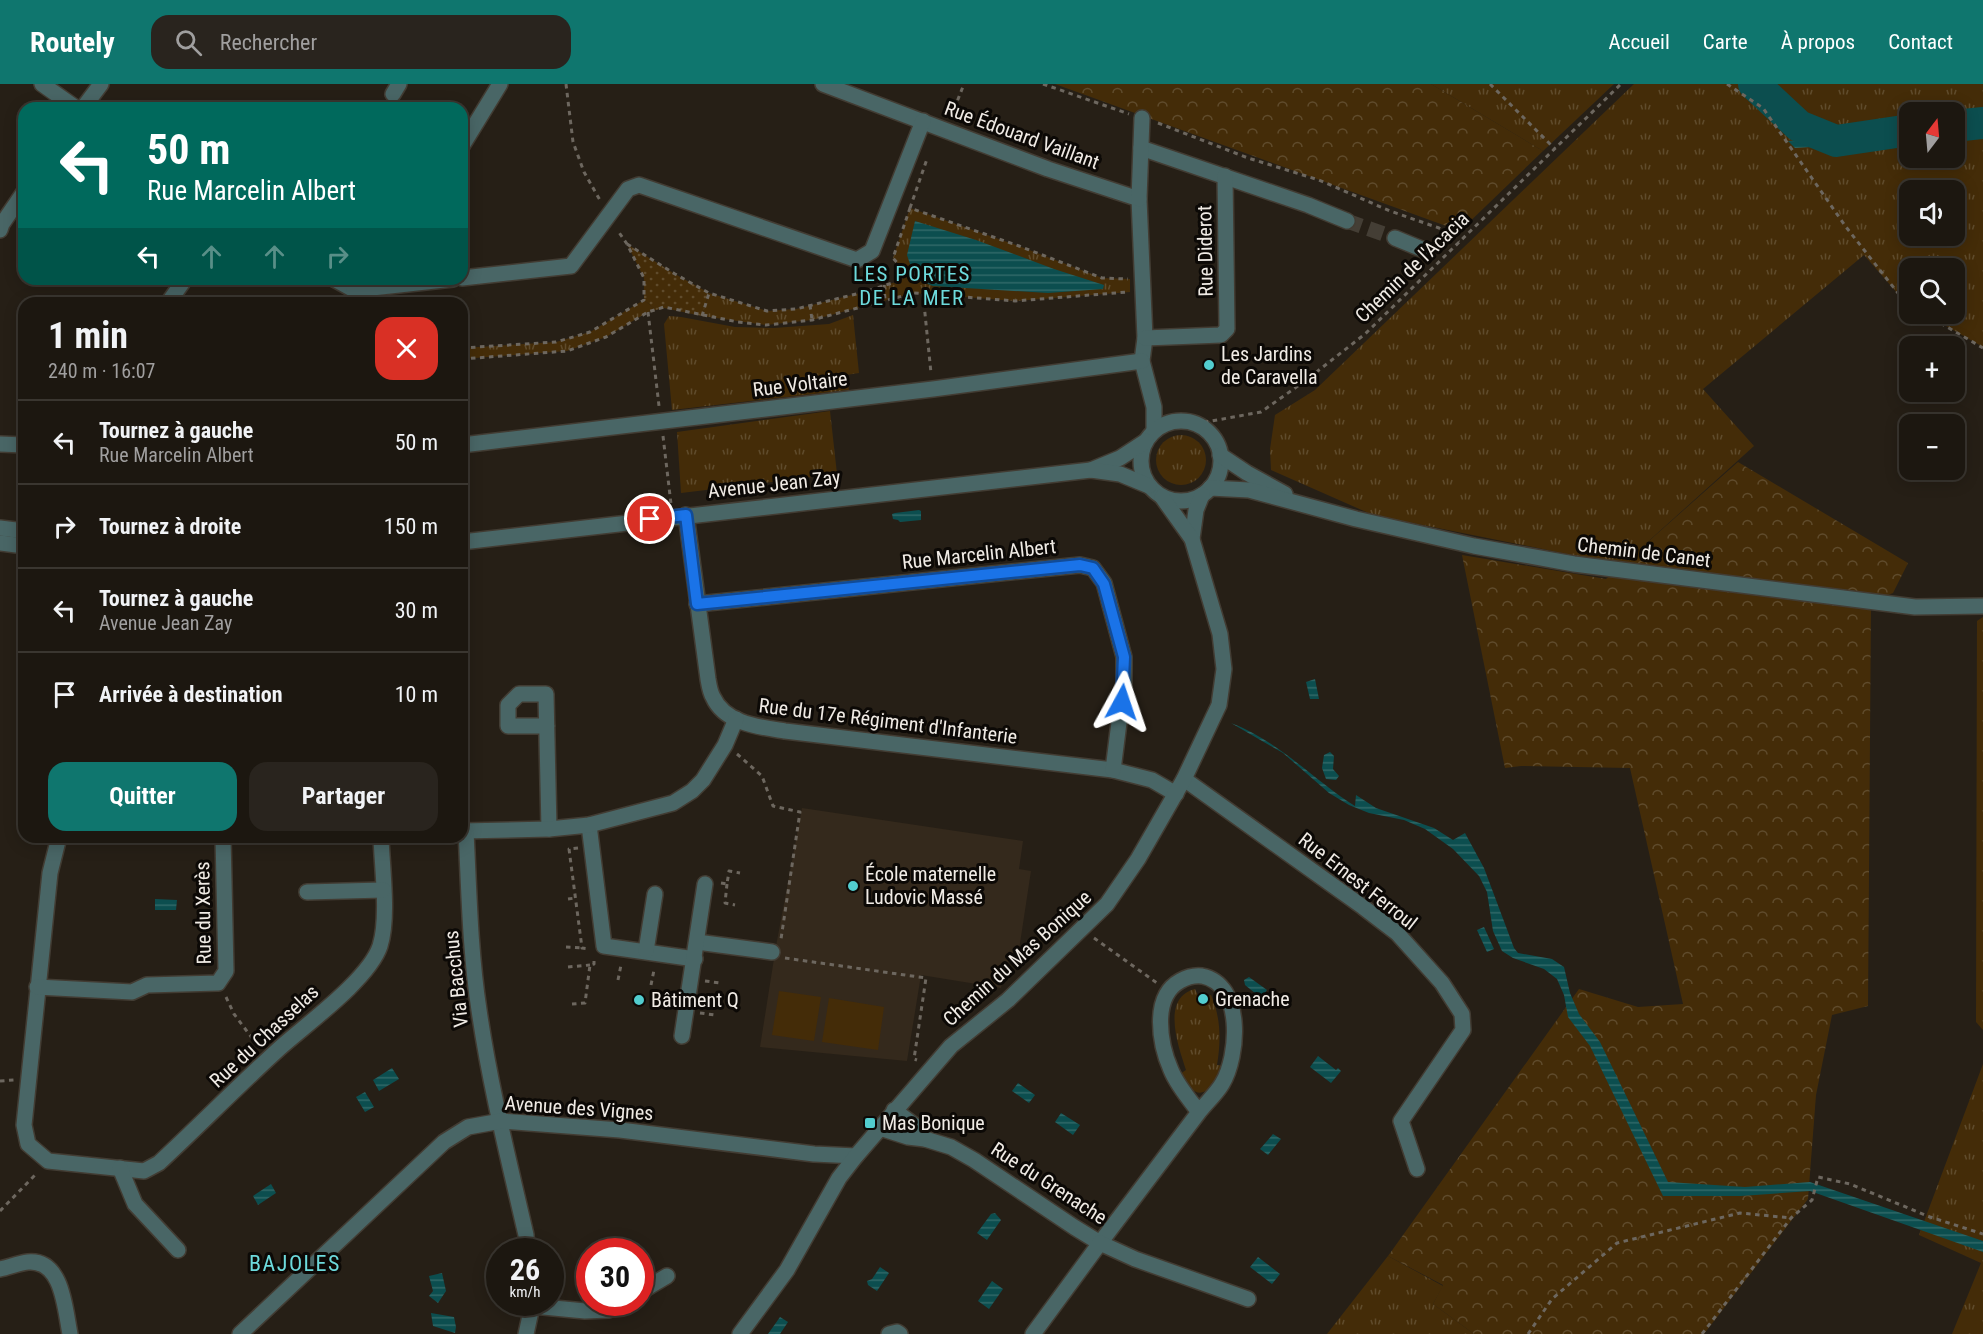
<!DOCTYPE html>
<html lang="fr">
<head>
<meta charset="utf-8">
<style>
  :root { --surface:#1c1710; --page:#29241e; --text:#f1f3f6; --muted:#a09f9f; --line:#3a3630; --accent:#0f766e }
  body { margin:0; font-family:"Roboto Condensed",sans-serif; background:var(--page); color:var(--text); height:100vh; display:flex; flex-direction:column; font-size:22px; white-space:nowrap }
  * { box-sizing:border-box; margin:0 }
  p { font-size:20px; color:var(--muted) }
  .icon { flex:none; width:33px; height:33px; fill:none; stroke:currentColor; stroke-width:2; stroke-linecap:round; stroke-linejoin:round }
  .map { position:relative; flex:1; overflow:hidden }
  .sheet { position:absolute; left:18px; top:213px; width:450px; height:546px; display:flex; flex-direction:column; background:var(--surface); border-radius:18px; box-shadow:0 3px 15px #0003,0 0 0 2px var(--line) }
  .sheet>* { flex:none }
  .guide { position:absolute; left:18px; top:18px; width:450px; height:183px; border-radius:18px; box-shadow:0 3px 15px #0003,0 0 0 2px var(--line); background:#00695c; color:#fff; overflow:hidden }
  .needle { width:39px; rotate:16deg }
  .tools { position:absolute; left:1899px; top:18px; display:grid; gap:12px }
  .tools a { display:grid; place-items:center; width:66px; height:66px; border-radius:12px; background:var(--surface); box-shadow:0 3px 15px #0003,0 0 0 2px var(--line); font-size:30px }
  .speed { position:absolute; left:486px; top:1154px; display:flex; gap:12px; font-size:30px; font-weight:700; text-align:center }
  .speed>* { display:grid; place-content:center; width:78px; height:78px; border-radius:50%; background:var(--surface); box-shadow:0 3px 15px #0003,0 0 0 2px var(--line); line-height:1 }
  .speed small { font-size:15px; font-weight:400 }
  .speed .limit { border:9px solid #d22; background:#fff; color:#111 }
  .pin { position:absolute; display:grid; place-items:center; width:51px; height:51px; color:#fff; margin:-26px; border:3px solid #fff; border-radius:50%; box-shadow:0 2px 6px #0007 }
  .me { position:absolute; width:66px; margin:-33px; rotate:5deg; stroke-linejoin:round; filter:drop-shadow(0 0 4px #0008) }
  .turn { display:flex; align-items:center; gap:21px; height:126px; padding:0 30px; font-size:27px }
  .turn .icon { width:78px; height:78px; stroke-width:2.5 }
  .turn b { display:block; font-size:42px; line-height:51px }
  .lanes { display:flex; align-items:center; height:57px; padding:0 30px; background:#0003; justify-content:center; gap:30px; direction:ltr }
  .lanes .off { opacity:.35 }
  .round { display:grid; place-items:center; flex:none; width:63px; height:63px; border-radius:18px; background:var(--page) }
  .overview { display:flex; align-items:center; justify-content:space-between; height:102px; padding:0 30px }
  h1 { font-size:36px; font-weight:700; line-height:45px }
  .cta { display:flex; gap:12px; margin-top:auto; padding:12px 30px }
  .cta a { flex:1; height:69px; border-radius:18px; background:var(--accent); color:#fff; font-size:24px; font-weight:700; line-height:69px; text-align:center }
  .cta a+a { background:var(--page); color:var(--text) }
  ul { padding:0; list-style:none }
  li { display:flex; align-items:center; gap:18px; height:84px; padding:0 30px; border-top:2px solid var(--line) }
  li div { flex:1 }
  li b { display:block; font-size:22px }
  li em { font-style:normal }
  header { display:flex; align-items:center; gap:36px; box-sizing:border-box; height:84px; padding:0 30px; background:var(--accent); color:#fff }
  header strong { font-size:28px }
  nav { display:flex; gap:33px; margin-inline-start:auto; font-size:21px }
  .search { width:420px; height:54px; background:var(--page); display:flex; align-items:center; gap:15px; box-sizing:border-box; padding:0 21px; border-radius:18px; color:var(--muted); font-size:22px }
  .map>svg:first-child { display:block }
  .built { fill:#34291c }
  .grass { fill:url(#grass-tufts); fill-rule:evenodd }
  .forest { fill:url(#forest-crowns) }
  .park { fill:url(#park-dots) }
  .garden { fill:#442c08 }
  .water { fill:url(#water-rules) }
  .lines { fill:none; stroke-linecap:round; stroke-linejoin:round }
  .river { stroke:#0c4e4f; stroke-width:32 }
  .minor-tunnel { stroke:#443e35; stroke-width:15; stroke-dasharray:15 8; stroke-linecap:butt }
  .minor-casing { stroke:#423c33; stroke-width:18 }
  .path { stroke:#6d675f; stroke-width:3; stroke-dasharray:4.5 4.5; stroke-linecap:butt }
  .minor { stroke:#496666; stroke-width:15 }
  .route-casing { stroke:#114b97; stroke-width:15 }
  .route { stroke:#1a73e8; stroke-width:10 }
  .poi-dot { fill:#52cdcf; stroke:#0c0906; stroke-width:2 }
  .labels { text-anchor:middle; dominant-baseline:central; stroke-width:6; stroke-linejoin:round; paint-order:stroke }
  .street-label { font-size:20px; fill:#f0ebe5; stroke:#0c0906 }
  .poi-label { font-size:20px; fill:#f0ebe5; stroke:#0c0906; text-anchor:start }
  .neighbourhood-label { font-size:21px; letter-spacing:1.5px; fill:#6ddadc; stroke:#0c0906 }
  .quarter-label { font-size:22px; letter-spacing:1.5px; fill:#6ddadc; stroke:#0c0906 }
</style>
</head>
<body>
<header>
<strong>Routely</strong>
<div class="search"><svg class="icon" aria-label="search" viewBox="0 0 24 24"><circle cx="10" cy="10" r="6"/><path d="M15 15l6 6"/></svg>Rechercher</div>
<nav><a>Accueil</a><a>Carte</a><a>À propos</a><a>Contact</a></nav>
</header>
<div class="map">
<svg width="1983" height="1250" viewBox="0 0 1983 1250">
  <defs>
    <pattern id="grass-tufts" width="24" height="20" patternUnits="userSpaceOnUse" patternTransform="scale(1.5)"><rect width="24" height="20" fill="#442c08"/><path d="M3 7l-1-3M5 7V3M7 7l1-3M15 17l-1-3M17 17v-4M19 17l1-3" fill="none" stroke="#5f4b2c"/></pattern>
    <pattern id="forest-crowns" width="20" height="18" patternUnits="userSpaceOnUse" patternTransform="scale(1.5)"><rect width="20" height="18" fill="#442c08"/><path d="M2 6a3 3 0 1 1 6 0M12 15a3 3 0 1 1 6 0" fill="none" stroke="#5f4b2c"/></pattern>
    <pattern id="park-dots" width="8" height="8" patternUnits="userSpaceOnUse" patternTransform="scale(1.5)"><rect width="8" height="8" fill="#442c08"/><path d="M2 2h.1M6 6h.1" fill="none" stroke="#5f4b2c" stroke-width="1.8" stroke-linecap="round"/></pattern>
    <pattern id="water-rules" width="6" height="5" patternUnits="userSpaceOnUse" patternTransform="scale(1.5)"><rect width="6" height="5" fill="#0c4e4f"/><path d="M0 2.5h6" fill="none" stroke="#306868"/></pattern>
  </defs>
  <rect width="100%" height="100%" fill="#261f16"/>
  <polygon class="built" points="802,724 1023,757 1019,785 1031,787 1017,879 1005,878 1001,904 921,891 907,977 760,963 776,862"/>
  <g class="grass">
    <polygon points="1431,0 1614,0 1543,67"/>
    <path d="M1634,0H1983V263L1925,230H1954V184H1910L1909,221L1905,218L1864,171L1703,305L1754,362L1622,481L1373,431L1271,386L1270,365L1275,331L1315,306ZM1910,28H1954V74H1910ZM1910,106H1954V152H1910Z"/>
    <polygon points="910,124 1019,162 1102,194 1130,195 1130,208 1015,217 914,209 812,236 766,241 702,232 709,209 767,227 796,225 864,208 902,196 901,183 893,174"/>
    <polygon points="644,216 656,226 648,228 606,253 567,267 462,275 462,264 556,258 590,248"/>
    <polygon points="853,231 859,289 846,291 849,306 672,326 664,240 669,232 681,233 735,243 774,244 829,240"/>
    <polygon points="830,327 837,390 681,409 677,348"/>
    <circle cx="1181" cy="376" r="25"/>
    <polygon points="1983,533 1983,946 1976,938 1977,537"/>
    <path d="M1195,905L1201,918L1206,917L1205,913L1211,911C1221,934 1221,957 1217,981L1225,982C1212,1007 1198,1023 1180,990L1186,986C1179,964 1160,914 1195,905Z"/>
    <polygon points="1983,980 1983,1250 1952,1250 1981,1179 1919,1151"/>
    <polygon points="1388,1172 1443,1202 1433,1220 1474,1250 1327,1250"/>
  </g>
  <g class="forest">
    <polygon points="1055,0 1431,0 1543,67 1460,147"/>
    <polygon points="1738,378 1908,479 1893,509 1871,518 1868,922 1832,931 1816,1011 1808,1115 1704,1250 1474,1250 1433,1220 1443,1201 1388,1172 1579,905 1638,923 1683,920 1630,684 1521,682 1505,684 1462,471 1606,495"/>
  </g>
  <polygon class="park" points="627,160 675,190 709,209 702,232 664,224 656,226 644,216 644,194"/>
  <g class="garden">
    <polygon points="779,907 821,913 814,957 772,951"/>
    <polygon points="829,914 884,923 878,966 822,958"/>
  </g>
  <g class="water">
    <polygon points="1983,43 1983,52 1955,54 1955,45"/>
    <polygon points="1909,48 1909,57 1795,64 1788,57"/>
    <polygon points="915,137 976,156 1054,185 1104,201 1103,205 1048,209 933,202 915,195 907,171"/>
    <polygon points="919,426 921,427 921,436 900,438 898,436 893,435 892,430 895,429"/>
    <polygon points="1315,595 1319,615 1310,615 1306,598"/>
    <path d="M1231,639C1279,657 1312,695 1355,722L1356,711L1376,724L1434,744L1453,756L1465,749L1484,784L1514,864L1518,869L1552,875L1564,883L1570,909L1579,930L1600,958L1668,1098L1745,1103L1810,1098L1983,1157V1168L1810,1107L1741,1112H1663L1590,962L1568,933L1564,911L1557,895L1544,885L1513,874L1502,867L1493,847L1487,808L1479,792L1453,765L1425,745L1404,736L1369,729L1349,721L1329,709L1283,669Z"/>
    <polygon points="1330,668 1334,672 1333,685 1339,692 1336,696 1326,695 1322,684 1324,671"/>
    <polygon points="155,815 177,816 176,826 155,826"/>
    <polygon points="1484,843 1494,865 1487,868 1477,846"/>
    <polygon points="1249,893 1267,906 1261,914 1245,901 1244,896"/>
    <polygon points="1318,972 1336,986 1338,984 1341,987 1331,999 1310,983"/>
    <polygon points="392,984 399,995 379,1007 373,996"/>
    <polygon points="1018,999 1035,1011 1029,1019 1012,1007"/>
    <polygon points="365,1008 374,1023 365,1028 356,1013"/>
    <polygon points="1061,1029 1080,1041 1073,1051 1055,1038"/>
    <polygon points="1273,1050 1281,1055 1268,1071 1260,1065"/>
    <polygon points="271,1100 276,1109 258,1121 253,1112"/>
    <polygon points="995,1129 1001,1136 987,1156 977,1149 991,1130"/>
    <polygon points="1258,1173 1280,1190 1272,1200 1250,1183"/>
    <polygon points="880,1183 889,1189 877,1207 868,1201 867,1197 872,1195"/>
    <polygon points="442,1189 446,1207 438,1219 429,1212 433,1207 429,1192"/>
    <polygon points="992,1197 1003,1205 989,1225 978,1217"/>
    <polygon points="431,1229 454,1233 456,1243 455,1249 433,1242"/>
    <polygon points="780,1233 788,1238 780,1250 768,1250"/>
  </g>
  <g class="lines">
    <g class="river">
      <polyline points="1754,0 1799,42 1836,57 1910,46"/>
      <polyline points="1954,42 1983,39"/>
    </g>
    <polyline class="minor-tunnel" points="1347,137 1395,154"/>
    <g class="minor-casing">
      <g id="minor">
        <polyline points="42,0 76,24"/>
        <polyline points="823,0 1048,85 1139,115 1145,254 1142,277 1154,323 1154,347"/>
        <polyline points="393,10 399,0"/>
        <polyline points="83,24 101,0"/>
        <polyline points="462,62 500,0"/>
        <polyline points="1141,64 1308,121 1347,137"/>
        <polyline points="1139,115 1142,34"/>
        <polyline points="0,146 2,140 24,108"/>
        <polyline points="1395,154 1424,166"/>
        <polyline points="462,194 571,182 628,105 639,101 857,176 872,167 923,37"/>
        <polyline points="334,195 354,206 363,219"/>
        <polyline points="354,206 453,195"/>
        <polyline points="168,219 185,195"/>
        <polyline points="1145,254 1221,251 1227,245 1225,92"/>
        <circle cx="1181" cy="377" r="40"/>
        <polyline points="0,360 24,361"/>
        <polyline points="462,361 933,305 1142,277"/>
        <polyline points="1220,371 1247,389 1285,410"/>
        <polyline points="1091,386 1120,374 1146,357"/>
        <polyline points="1210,404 1249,406 1356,435 1474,462 1574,480 1915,523 1983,522"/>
        <path d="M686,431L708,595C709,601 710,608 713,613C725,640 760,643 785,647L1113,686L1152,696L1176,710"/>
        <polyline points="0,444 24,447"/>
        <polyline points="1192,455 1196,426 1202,411"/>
        <polyline points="462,458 1091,386 1120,390 1149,402"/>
        <polyline points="0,459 24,462"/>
        <polyline points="697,520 1080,481 1093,484 1104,499 1124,573 1124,599 1113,686"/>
        <polyline points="547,642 508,642 508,621 519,610 546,610 549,745"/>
        <polyline points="1184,695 1363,823 1397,849 1442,899 1462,930 1463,946 1401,1037 1417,1085"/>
        <polyline points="589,741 604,862 695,875"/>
        <polyline points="462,747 549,745 589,741 673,719 692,707 703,696 725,661 736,635"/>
        <path d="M466,747C469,807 470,867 479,926C490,1002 509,1077 526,1151L527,1167"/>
        <path d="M59,753L50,789L24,1041L28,1060L48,1077L144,1087L159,1079C200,1041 240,1000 281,963C308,939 369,895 380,862C389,834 382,784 381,753"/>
        <polyline points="307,808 383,806"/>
        <polyline points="697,858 772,868"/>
        <polyline points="646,867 655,810"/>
        <polyline points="37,903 132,908 147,901 218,899 226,887 223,753"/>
        <polyline points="682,952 705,800"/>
        <polyline points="894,1026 918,1044 925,1055"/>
        <path d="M880,1044L908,1053L925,1055L951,1063L974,1076L1074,1143L1100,1159L1199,1028C1189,1015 1177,1001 1171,986C1160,961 1151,913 1180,897C1187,893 1193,891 1202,892C1244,900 1239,972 1222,1000C1216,1010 1206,1019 1199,1028"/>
        <polyline points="120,1084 135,1120 178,1166"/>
        <path d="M0,1185C9,1183 19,1179 28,1178C63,1175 65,1226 70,1250"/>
        <polyline points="640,1208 667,1192"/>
        <polyline points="533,1222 585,1227 609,1226 623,1218"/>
        <polyline points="240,1250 444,1058 468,1043 501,1037 620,1046 814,1070 856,1072"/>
        <polyline points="526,1250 533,1218"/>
        <polyline points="740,1250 787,1186 839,1094 856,1072 951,962 1008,916 1107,820 1138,775 1184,695 1219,621 1224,585 1220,550 1192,455 1162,413"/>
        <polyline points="889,1250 897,1248 900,1250"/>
        <polyline points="1033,1250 1100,1159 1135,1175 1248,1215"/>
      </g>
    </g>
    <g class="path">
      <polyline points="566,0 573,58 584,88 601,118"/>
      <polyline points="1043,0 1129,30"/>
      <polyline points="1490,0 1555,65"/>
      <polyline points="1727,0 1763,24 1846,143 1905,218 1910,221"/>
      <polyline points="951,33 964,0"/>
      <polyline points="1158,39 1248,74 1319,96 1390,127 1439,144 1452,151 1459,158"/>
      <polyline points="910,124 927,75"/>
      <polyline points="627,160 675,190 709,209 767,227 796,225 864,208 902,196 901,183 893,174 910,124 1019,162 1102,194 1128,195"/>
      <polyline points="884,201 885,216"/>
      <polyline points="923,210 931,289"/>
      <polyline points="810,221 812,236"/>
      <polyline points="648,228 659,322"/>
      <polyline points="1925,230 1983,264"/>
      <polyline points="702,232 709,209"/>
      <polyline points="462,264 556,258 590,248 644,216 644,194 627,160 618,147"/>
      <polyline points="462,275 567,267 606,253 648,228 664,223 738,238 766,241 812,236 914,209 1015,217 1128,208"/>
      <polyline points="1195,340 1261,328 1305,297 1365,250 1621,0"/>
      <polyline points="663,352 671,420"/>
      <polyline points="737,670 762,692 773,722 800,728 781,855"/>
      <polyline points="578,764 569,765 582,864 590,865"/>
      <polyline points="721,799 727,800 729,787 740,789"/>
      <polyline points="727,800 725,819 735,821"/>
      <polyline points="568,815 575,814"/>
      <polyline points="1094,854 1157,899"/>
      <polyline points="566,863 582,864"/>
      <polyline points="785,874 926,894 914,975 917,976"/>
      <polyline points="568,883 590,881"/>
      <polyline points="618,896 621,881"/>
      <polyline points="705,897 720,899"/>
      <polyline points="651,901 654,886"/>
      <polyline points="226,913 234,930 258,962"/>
      <polyline points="572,920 585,919 590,881 594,880 594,873"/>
      <polyline points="700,929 715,931"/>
      <polyline points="0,997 14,996"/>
      <polyline points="0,1127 37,1089"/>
      <polyline points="1528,1250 1552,1215 1617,1159 1740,1129 1791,1134"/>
      <polyline points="1702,1250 1791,1134 1812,1116 1818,1093 1850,1100 1930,1133 1983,1150"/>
    </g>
    <use href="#minor" class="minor"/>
  </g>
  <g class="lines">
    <g class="route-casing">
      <polyline id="route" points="650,435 686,431 697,520 1080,481 1093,484 1104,500 1124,573 1122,618"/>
    </g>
    <use href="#route" class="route"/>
  </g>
  <g class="poi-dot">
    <circle cx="1209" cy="281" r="6"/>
    <circle cx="853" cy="802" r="6"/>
    <circle cx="1203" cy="915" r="6"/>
    <circle cx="639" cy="916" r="6"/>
    <rect x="864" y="1033" width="12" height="12" rx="3"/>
  </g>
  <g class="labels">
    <g class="street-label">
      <text transform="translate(1022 51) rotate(20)">Rue Édouard Vaillant</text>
      <text transform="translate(1205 167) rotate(-91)">Rue Diderot</text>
      <text transform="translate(1412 183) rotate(-44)">Chemin de l'Acacia</text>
      <text transform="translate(800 300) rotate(-7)">Rue Voltaire</text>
      <text transform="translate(774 400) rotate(-6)">Avenue Jean Zay</text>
      <text transform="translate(1644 468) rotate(7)">Chemin de Canet</text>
      <text transform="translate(979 470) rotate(-6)">Rue Marcelin Albert</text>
      <text transform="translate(888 637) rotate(7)">Rue du 17e Régiment d'Infanterie</text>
      <text transform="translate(1358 797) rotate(38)">Rue Ernest Ferroul</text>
      <text transform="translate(203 829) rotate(-91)">Rue du Xerès</text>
      <text transform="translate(1017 874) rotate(-42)">Chemin du Mas Bonique</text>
      <text transform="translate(456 895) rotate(-96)">Via Bacchus</text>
      <text transform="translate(264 952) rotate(-43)">Rue du Chasselas</text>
      <text transform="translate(579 1024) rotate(4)">Avenue des Vignes</text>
      <text transform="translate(1049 1099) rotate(33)">Rue du Grenache</text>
    </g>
    <g class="poi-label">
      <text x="1221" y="270">Les Jardins<tspan x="1221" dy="23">de Caravella</tspan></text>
      <text x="865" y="790">École maternelle<tspan x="865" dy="23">Ludovic Massé</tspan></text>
      <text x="1215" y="915">Grenache</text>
      <text x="651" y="916">Bâtiment Q</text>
      <text x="882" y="1039">Mas Bonique</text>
    </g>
    <g class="neighbourhood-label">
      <text x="912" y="190">LES PORTES<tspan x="912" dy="24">DE LA MER</tspan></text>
    </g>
    <g class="quarter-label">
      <text x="295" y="1179">BAJOLES</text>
    </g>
  </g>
</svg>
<div class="tools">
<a><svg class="needle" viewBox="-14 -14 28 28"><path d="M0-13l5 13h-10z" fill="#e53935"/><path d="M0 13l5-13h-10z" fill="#a09f9f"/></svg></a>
<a><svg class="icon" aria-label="sound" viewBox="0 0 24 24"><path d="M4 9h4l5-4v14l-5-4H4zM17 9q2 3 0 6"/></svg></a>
<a><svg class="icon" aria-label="search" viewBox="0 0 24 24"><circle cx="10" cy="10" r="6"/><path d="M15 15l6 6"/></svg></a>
<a>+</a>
<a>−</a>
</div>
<div class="speed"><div>26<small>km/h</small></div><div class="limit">30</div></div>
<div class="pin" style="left:650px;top:435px;background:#d93025"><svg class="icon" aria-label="arrive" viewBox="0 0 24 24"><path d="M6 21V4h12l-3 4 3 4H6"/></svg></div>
<svg class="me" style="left:1122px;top:618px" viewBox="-20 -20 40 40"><path d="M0-17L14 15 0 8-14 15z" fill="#1a73e8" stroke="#fff" stroke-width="4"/></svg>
<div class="guide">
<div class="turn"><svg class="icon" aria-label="left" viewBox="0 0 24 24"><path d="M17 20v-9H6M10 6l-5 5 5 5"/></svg><div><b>50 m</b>Rue Marcelin Albert</div></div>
<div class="lanes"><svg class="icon" aria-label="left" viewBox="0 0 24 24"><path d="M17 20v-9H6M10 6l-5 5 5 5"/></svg><svg class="icon off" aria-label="ahead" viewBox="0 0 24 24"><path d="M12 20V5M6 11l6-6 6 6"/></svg><svg class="icon off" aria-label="ahead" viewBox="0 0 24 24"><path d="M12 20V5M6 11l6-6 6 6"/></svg><svg class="icon off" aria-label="right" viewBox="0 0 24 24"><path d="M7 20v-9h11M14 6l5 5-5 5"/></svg></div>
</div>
<section class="sheet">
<div class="overview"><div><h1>1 min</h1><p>240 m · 16:07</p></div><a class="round" style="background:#d93025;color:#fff"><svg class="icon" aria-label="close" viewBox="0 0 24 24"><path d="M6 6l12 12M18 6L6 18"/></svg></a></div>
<ul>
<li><svg class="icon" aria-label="left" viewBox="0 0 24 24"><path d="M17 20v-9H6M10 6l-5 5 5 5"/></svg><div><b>Tournez à gauche</b><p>Rue Marcelin Albert</p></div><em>50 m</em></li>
<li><svg class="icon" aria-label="right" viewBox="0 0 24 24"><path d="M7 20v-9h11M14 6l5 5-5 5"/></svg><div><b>Tournez à droite</b></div><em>150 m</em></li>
<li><svg class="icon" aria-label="left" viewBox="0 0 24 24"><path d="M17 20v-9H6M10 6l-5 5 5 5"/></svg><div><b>Tournez à gauche</b><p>Avenue Jean Zay</p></div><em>30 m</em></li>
<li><svg class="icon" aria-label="arrive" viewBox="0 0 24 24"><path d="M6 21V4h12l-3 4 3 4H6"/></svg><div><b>Arrivée à destination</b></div><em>10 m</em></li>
</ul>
<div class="cta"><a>Quitter</a><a>Partager</a></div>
</section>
</div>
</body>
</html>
